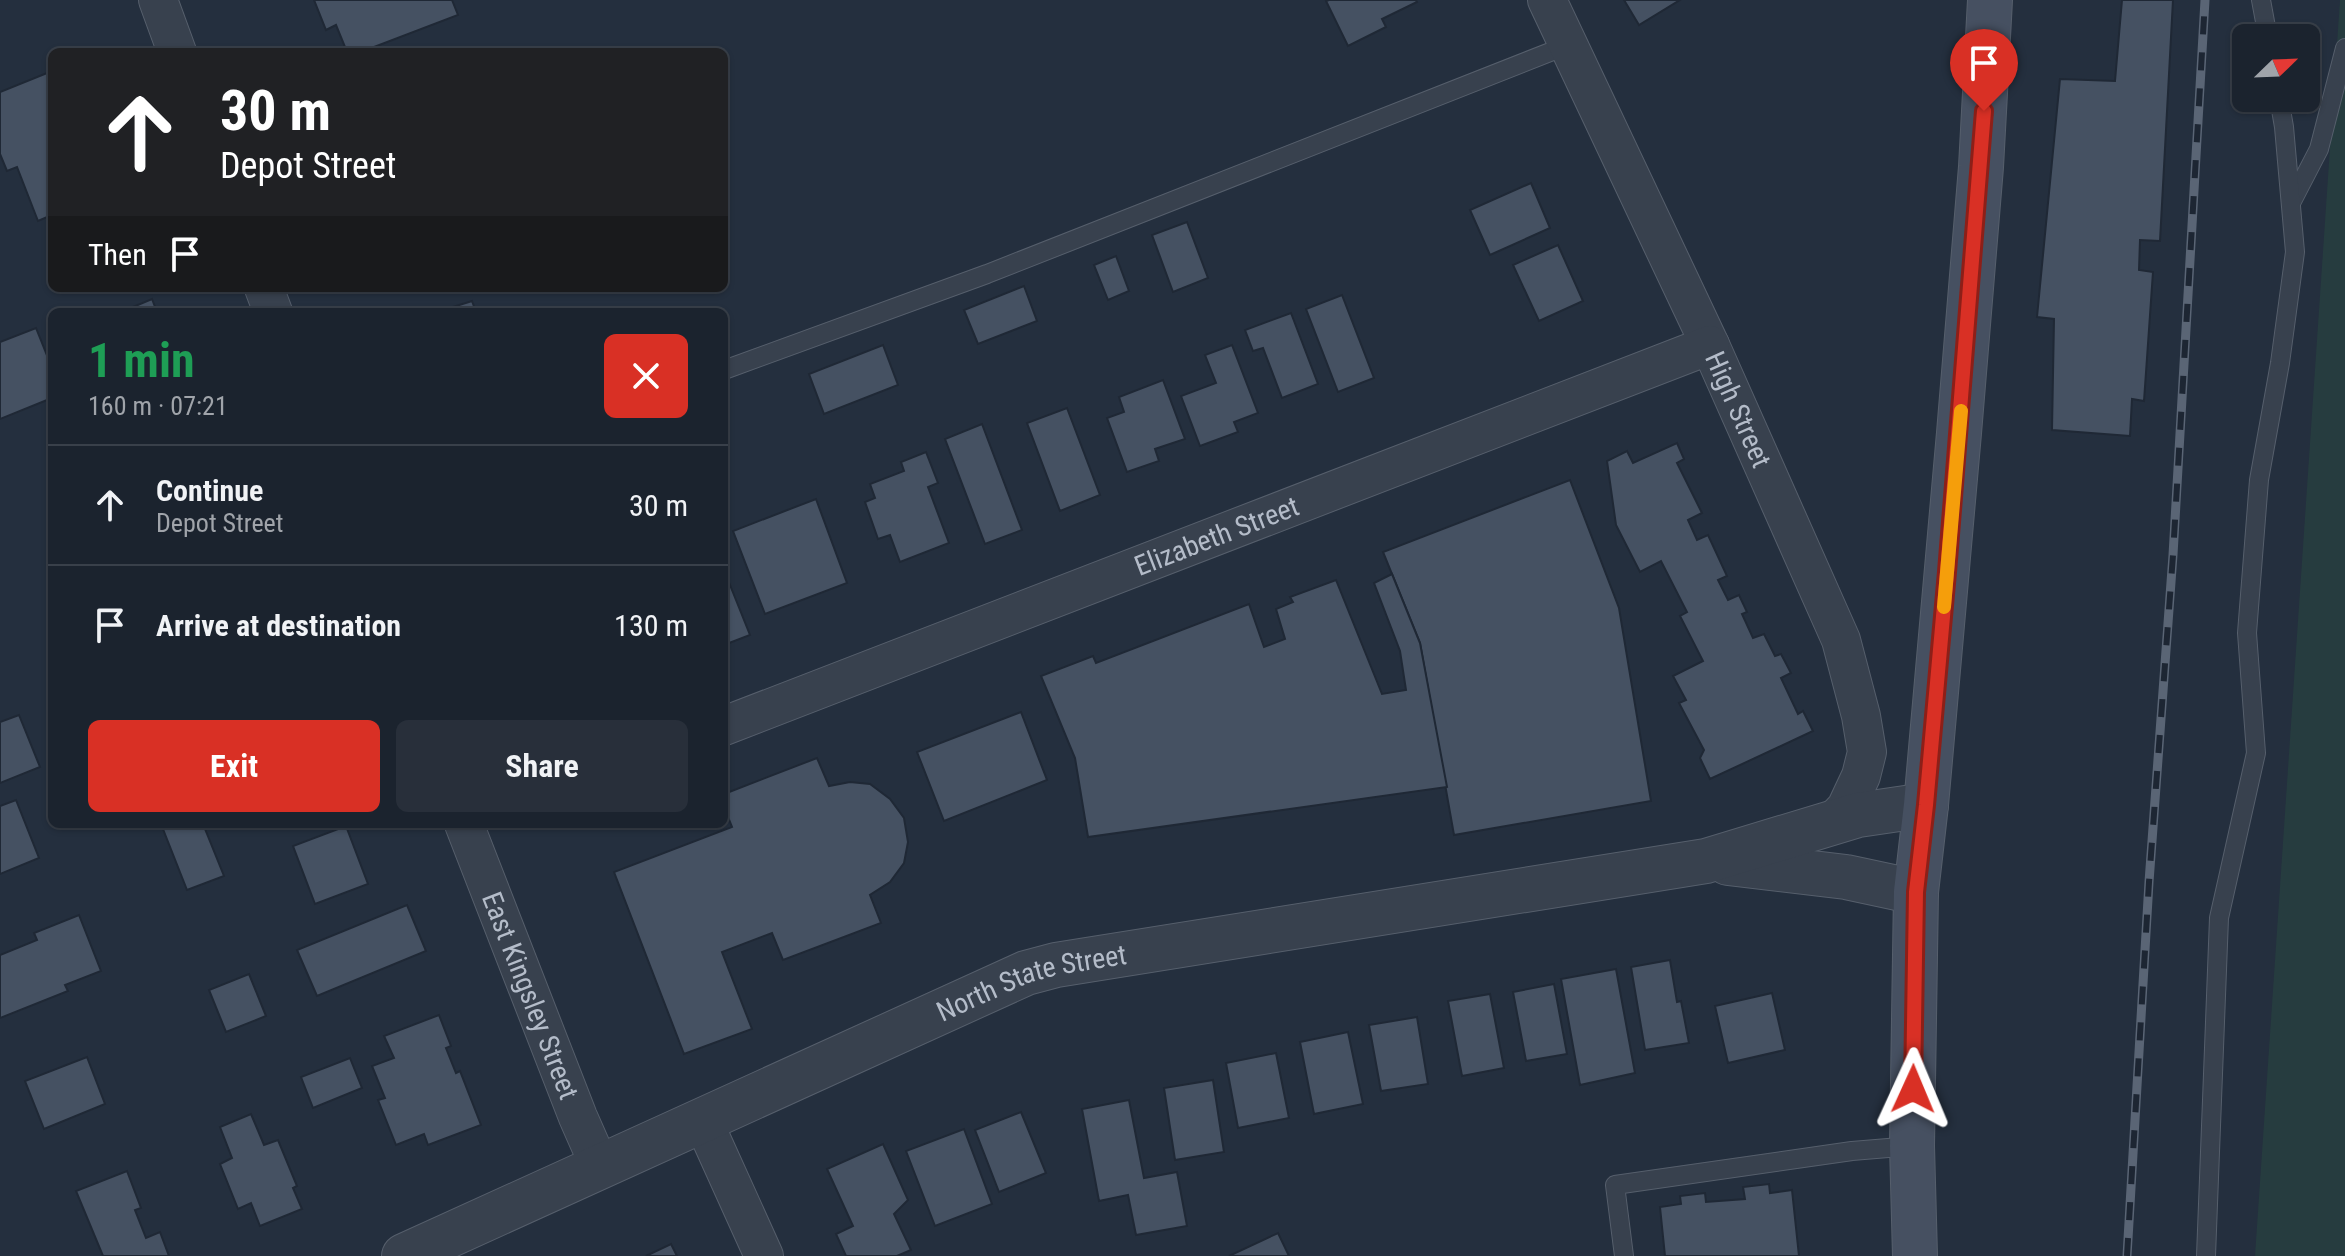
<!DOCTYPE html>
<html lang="en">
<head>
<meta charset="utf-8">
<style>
  :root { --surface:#1b232e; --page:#282f3a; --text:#f1f3f6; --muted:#a0a4aa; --line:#39404a; --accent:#d93025 }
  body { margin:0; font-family:"Roboto Condensed",sans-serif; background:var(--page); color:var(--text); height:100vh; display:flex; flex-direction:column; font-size:30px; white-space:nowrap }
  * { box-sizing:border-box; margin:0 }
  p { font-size:26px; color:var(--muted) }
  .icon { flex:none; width:44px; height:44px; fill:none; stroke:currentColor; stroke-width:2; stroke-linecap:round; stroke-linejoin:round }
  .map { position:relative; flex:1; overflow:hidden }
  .panel { position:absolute; left:48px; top:308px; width:680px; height:520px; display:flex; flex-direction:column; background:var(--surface); border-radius:12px; box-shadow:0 2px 6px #0004,0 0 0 2px var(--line) }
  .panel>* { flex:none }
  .banner { position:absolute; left:48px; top:48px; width:680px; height:244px; border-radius:12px; box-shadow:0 2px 6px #0004,0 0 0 2px var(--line); background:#202124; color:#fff; overflow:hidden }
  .needle { width:52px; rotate:67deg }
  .fabs { position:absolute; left:2232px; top:24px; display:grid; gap:16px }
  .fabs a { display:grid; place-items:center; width:88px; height:88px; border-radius:12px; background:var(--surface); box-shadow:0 2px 6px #0004,0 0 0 2px var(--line); font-size:40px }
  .pin { position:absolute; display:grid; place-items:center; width:68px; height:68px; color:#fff; margin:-82px -34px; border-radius:50% 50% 50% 0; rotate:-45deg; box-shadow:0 0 8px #0007 }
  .pin .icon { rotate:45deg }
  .me { position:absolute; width:88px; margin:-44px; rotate:1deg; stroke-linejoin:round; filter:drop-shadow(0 0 6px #0008) }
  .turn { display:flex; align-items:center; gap:28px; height:168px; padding:0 40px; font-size:36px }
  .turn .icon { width:104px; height:104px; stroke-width:2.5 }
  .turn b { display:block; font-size:56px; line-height:68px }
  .then { display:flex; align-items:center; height:76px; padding:0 40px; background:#0003; gap:16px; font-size:30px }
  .round { display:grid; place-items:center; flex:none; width:84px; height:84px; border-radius:12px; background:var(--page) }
  .summary { display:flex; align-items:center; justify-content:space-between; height:136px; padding:0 40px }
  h1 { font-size:48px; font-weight:700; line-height:60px; color:#1e9e55 }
  .cta { display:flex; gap:16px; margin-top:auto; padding:16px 40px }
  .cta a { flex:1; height:92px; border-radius:12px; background:var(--accent); color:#fff; font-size:32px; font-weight:700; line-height:92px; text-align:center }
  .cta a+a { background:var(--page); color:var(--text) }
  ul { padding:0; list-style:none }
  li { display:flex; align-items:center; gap:24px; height:120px; padding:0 40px; border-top:2px solid var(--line) }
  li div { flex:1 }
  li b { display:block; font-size:30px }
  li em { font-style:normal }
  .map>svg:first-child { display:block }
  .green { fill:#263c3f }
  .building { fill:#455162; stroke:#1f2835; stroke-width:2 }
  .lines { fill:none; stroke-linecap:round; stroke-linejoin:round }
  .service-casing { stroke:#565f6c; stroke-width:20 }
  .minor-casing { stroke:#565f6c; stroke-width:40 }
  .tertiary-casing { stroke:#565f6c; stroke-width:46 }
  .secondary-casing { stroke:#565f6c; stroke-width:46 }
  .service { stroke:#38414e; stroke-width:18 }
  .minor { stroke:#38414e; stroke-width:38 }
  .tertiary { stroke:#38414e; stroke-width:44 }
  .secondary { stroke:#465061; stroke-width:44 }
  .rail-casing { stroke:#5a6575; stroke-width:9 }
  .rail { stroke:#1d2633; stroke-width:6; stroke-dasharray:18; stroke-linecap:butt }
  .route-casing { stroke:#8d1f18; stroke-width:20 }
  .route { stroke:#d93025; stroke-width:14 }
  .slow { stroke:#f59e0b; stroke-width:14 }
  .labels { text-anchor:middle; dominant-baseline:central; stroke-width:8; stroke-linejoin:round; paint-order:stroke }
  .street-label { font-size:28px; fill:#b4bcc9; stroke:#1d2633 }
</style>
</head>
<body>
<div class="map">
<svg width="2345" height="1256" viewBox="0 0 2345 1256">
  <rect width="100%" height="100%" fill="#242f3e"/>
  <polygon class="green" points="2340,0 2345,0 2345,1256 2255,1256"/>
  <g class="building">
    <polygon points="314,0 452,0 458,15 361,52 347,52 336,25 326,30"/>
    <polygon points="1329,0 1416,0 1417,2 1382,19 1386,27 1348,46 1326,1"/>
    <polygon points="1624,0 1680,0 1639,25"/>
    <polygon points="2122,0 2173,0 2160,241 2140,240 2139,270 2153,272 2144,401 2132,399 2130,436 2052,430 2054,319 2037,317 2060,79 2115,81"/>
    <polygon points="52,71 52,215 38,221 17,167 7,171 0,154 0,92"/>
    <polygon points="1531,183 1550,228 1490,255 1470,210"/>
    <polygon points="1187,222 1208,278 1173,292 1152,235"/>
    <polygon points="1558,245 1583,301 1539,321 1513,265"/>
    <polygon points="1116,256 1129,291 1108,300 1094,265"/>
    <polygon points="1024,286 1037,321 978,344 964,310"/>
    <polygon points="1342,295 1374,378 1338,392 1306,309"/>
    <polygon points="152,299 157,312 121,312"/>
    <polygon points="472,301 476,312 437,312"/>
    <polygon points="1291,313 1318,384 1282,398 1263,348 1253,351 1245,330"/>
    <polygon points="36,328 52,368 52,398 0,419 0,342"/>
    <polygon points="883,345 898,385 824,414 809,374"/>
    <polygon points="1232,345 1258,413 1234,422 1238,432 1200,446 1181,396 1216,383 1205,355"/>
    <polygon points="1163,380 1185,439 1155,449 1159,461 1127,472 1107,418 1124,412 1119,397"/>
    <polygon points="1067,408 1100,495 1060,511 1027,423"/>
    <polygon points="982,424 1022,530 985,544 945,439"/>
    <polygon points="1677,443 1684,459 1677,463 1702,513 1688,520 1697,540 1708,535 1727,576 1718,580 1728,600 1739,595 1747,612 1742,614 1753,638 1764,634 1775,656 1781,654 1791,673 1781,678 1798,714 1803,711 1813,731 1710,779 1700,758 1704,750 1679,703 1686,700 1673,676 1703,661 1680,616 1687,612 1661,561 1640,572 1616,525 1607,461 1627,451 1633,463"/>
    <polygon points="926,452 938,483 928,487 949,543 900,562 890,535 878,539 865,502 875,498 870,484 904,471 901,462"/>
    <polygon points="1570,480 1619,608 1651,801 1454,835 1420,643 1383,552"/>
    <polygon points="816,499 847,583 765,614 733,531"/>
    <polygon points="724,570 750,635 724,645"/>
    <polygon points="1392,574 1420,643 1447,787 1088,837 1075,758 1041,676 1093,656 1096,663 1249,604 1264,647 1285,639 1276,609 1293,602 1290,597 1336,580 1382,694 1406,690 1400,651 1374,583"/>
    <polygon points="1021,712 1047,780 944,821 917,752"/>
    <polygon points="19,715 40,767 0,783 0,722"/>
    <polygon points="817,758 829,786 850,782 870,784 890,799 904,818 908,842 904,863 890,882 870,895 881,923 783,960 772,933 722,952 752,1029 684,1054 614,872 732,827 724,807 724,794"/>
    <polygon points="16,800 39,858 0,874 0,806"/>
    <polygon points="161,824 203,824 224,876 187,890"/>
    <polygon points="346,826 368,884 315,904 293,846"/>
    <polygon points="407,905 426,951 317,996 297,950"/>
    <polygon points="79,915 101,971 65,985 68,991 0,1018 0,955 37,940 34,933"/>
    <polygon points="1670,960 1677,1002 1681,1001 1689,1043 1645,1050 1631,967"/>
    <polygon points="1616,969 1635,1073 1580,1085 1561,979"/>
    <polygon points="249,974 266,1016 226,1032 209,990"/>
    <polygon points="1554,984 1567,1054 1526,1061 1513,992"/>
    <polygon points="1772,993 1785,1050 1728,1063 1715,1006"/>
    <polygon points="1490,994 1504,1068 1462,1076 1448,1001"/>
    <polygon points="439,1015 451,1046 446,1048 456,1073 460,1071 481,1125 428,1145 424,1134 396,1145 378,1100 385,1098 372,1066 394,1058 384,1036"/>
    <polygon points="1417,1017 1428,1084 1381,1091 1369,1025"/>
    <polygon points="1348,1032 1363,1104 1314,1114 1300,1042"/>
    <polygon points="1276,1053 1289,1118 1238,1128 1226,1063"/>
    <polygon points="87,1057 105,1104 44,1129 25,1081"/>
    <polygon points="350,1058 362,1088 313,1108 301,1077"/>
    <polygon points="1213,1080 1224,1152 1175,1160 1164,1088"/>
    <polygon points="1129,1100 1144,1178 1177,1172 1187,1226 1136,1235 1128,1195 1099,1201 1082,1109"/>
    <polygon points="1021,1112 1046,1173 999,1192 975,1130"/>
    <polygon points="251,1114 264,1145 278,1140 297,1186 293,1188 302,1209 260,1226 251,1203 238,1209 220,1164 232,1158 220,1127"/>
    <polygon points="964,1129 992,1204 935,1226 906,1151"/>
    <polygon points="883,1144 908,1200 894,1214 911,1250 897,1256 846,1256 836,1234 853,1226 827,1169"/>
    <polygon points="127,1171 141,1208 135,1210 146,1238 160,1232 169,1256 103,1256 76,1191"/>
    <polygon points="1769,1184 1770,1193 1792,1190 1799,1256 1665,1256 1660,1207 1681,1204 1680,1196 1705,1193 1706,1202 1745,1199 1743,1187"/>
    <polygon points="1278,1233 1289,1256 1229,1256"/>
    <polygon points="671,1244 677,1256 646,1256"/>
  </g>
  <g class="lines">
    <g class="service-casing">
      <g id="service">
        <polyline points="2261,0 2268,38"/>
        <polyline points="2291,203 2319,149 2345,48"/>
        <polyline points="724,370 987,274 1568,45"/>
        <polyline points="1624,1256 1615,1185 1852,1151 1912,1146"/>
        <polyline points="2206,1256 2219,918 2256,753 2247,633 2259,480 2280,363 2295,252 2284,127 2279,98"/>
      </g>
    </g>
    <g class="minor-casing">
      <g id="minor">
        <polyline points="158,0 177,52"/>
        <path id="s1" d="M1547,0L1710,345L1841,640L1861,716L1867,752L1861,776L1846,808L1830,825"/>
        <polyline points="264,288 273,312"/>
        <path id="s2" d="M724,726L1710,345"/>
        <path id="s3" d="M464,824L578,1117L600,1167"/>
        <polyline points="703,1121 764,1256"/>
      </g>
    </g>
    <g class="tertiary-casing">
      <g id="tertiary">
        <polyline points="1728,863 1846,877 1916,892"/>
        <path id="s4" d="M404,1256L1026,973L1056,965L1706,861L1858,815L1926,805"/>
      </g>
    </g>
    <g class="secondary-casing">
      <polyline id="secondary" points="1915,1256 1912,1146 1916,892 1926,805 1959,433 1981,167 1990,0"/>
    </g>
    <use href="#service" class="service"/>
    <use href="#minor" class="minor"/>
    <use href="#tertiary" class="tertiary"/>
    <use href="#secondary" class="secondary"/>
    <g class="rail-casing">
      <polyline id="rail" points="2127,1256 2149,882 2173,555 2205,0"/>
    </g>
    <use href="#rail" class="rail"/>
  </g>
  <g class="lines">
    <g class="route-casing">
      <polyline id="route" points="1913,1089 1916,892 1926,805 1947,572 1984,111"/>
    </g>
    <use href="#route" class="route"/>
    <polyline class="slow" points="1944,607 1961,411"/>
  </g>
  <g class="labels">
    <g class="street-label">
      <text stroke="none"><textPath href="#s1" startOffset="452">High Street</textPath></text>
      <text stroke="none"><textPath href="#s2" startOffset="528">Elizabeth Street</textPath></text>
      <text stroke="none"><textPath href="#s4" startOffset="686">North State Street</textPath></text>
      <text stroke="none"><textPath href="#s3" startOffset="184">East Kingsley Street</textPath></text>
    </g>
  </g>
</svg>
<div class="fabs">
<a><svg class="needle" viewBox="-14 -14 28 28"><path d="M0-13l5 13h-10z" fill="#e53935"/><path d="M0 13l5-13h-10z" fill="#a0a4aa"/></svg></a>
</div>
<div class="pin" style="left:1984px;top:111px;background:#d93025"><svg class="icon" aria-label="arrive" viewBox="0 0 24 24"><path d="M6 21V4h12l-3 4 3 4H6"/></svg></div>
<svg class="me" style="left:1913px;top:1089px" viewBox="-20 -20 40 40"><path d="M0-17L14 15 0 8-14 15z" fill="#d93025" stroke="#fff" stroke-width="4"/></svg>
<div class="banner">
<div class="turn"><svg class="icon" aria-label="ahead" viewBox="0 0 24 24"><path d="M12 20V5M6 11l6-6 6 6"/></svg><div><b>30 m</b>Depot Street</div></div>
<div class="then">Then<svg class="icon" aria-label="arrive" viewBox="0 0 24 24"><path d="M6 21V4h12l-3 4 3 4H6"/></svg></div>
</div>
<section class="panel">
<div class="summary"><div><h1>1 min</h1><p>160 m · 07:21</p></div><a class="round" style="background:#d93025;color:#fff"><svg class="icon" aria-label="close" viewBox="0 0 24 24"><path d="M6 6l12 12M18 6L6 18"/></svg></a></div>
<ul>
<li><svg class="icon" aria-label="ahead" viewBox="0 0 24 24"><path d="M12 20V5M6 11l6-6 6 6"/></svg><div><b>Continue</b><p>Depot Street</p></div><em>30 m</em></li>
<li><svg class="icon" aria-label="arrive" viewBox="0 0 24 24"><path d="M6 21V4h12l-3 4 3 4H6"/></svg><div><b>Arrive at destination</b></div><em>130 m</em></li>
</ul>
<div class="cta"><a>Exit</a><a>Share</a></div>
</section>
</div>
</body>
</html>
